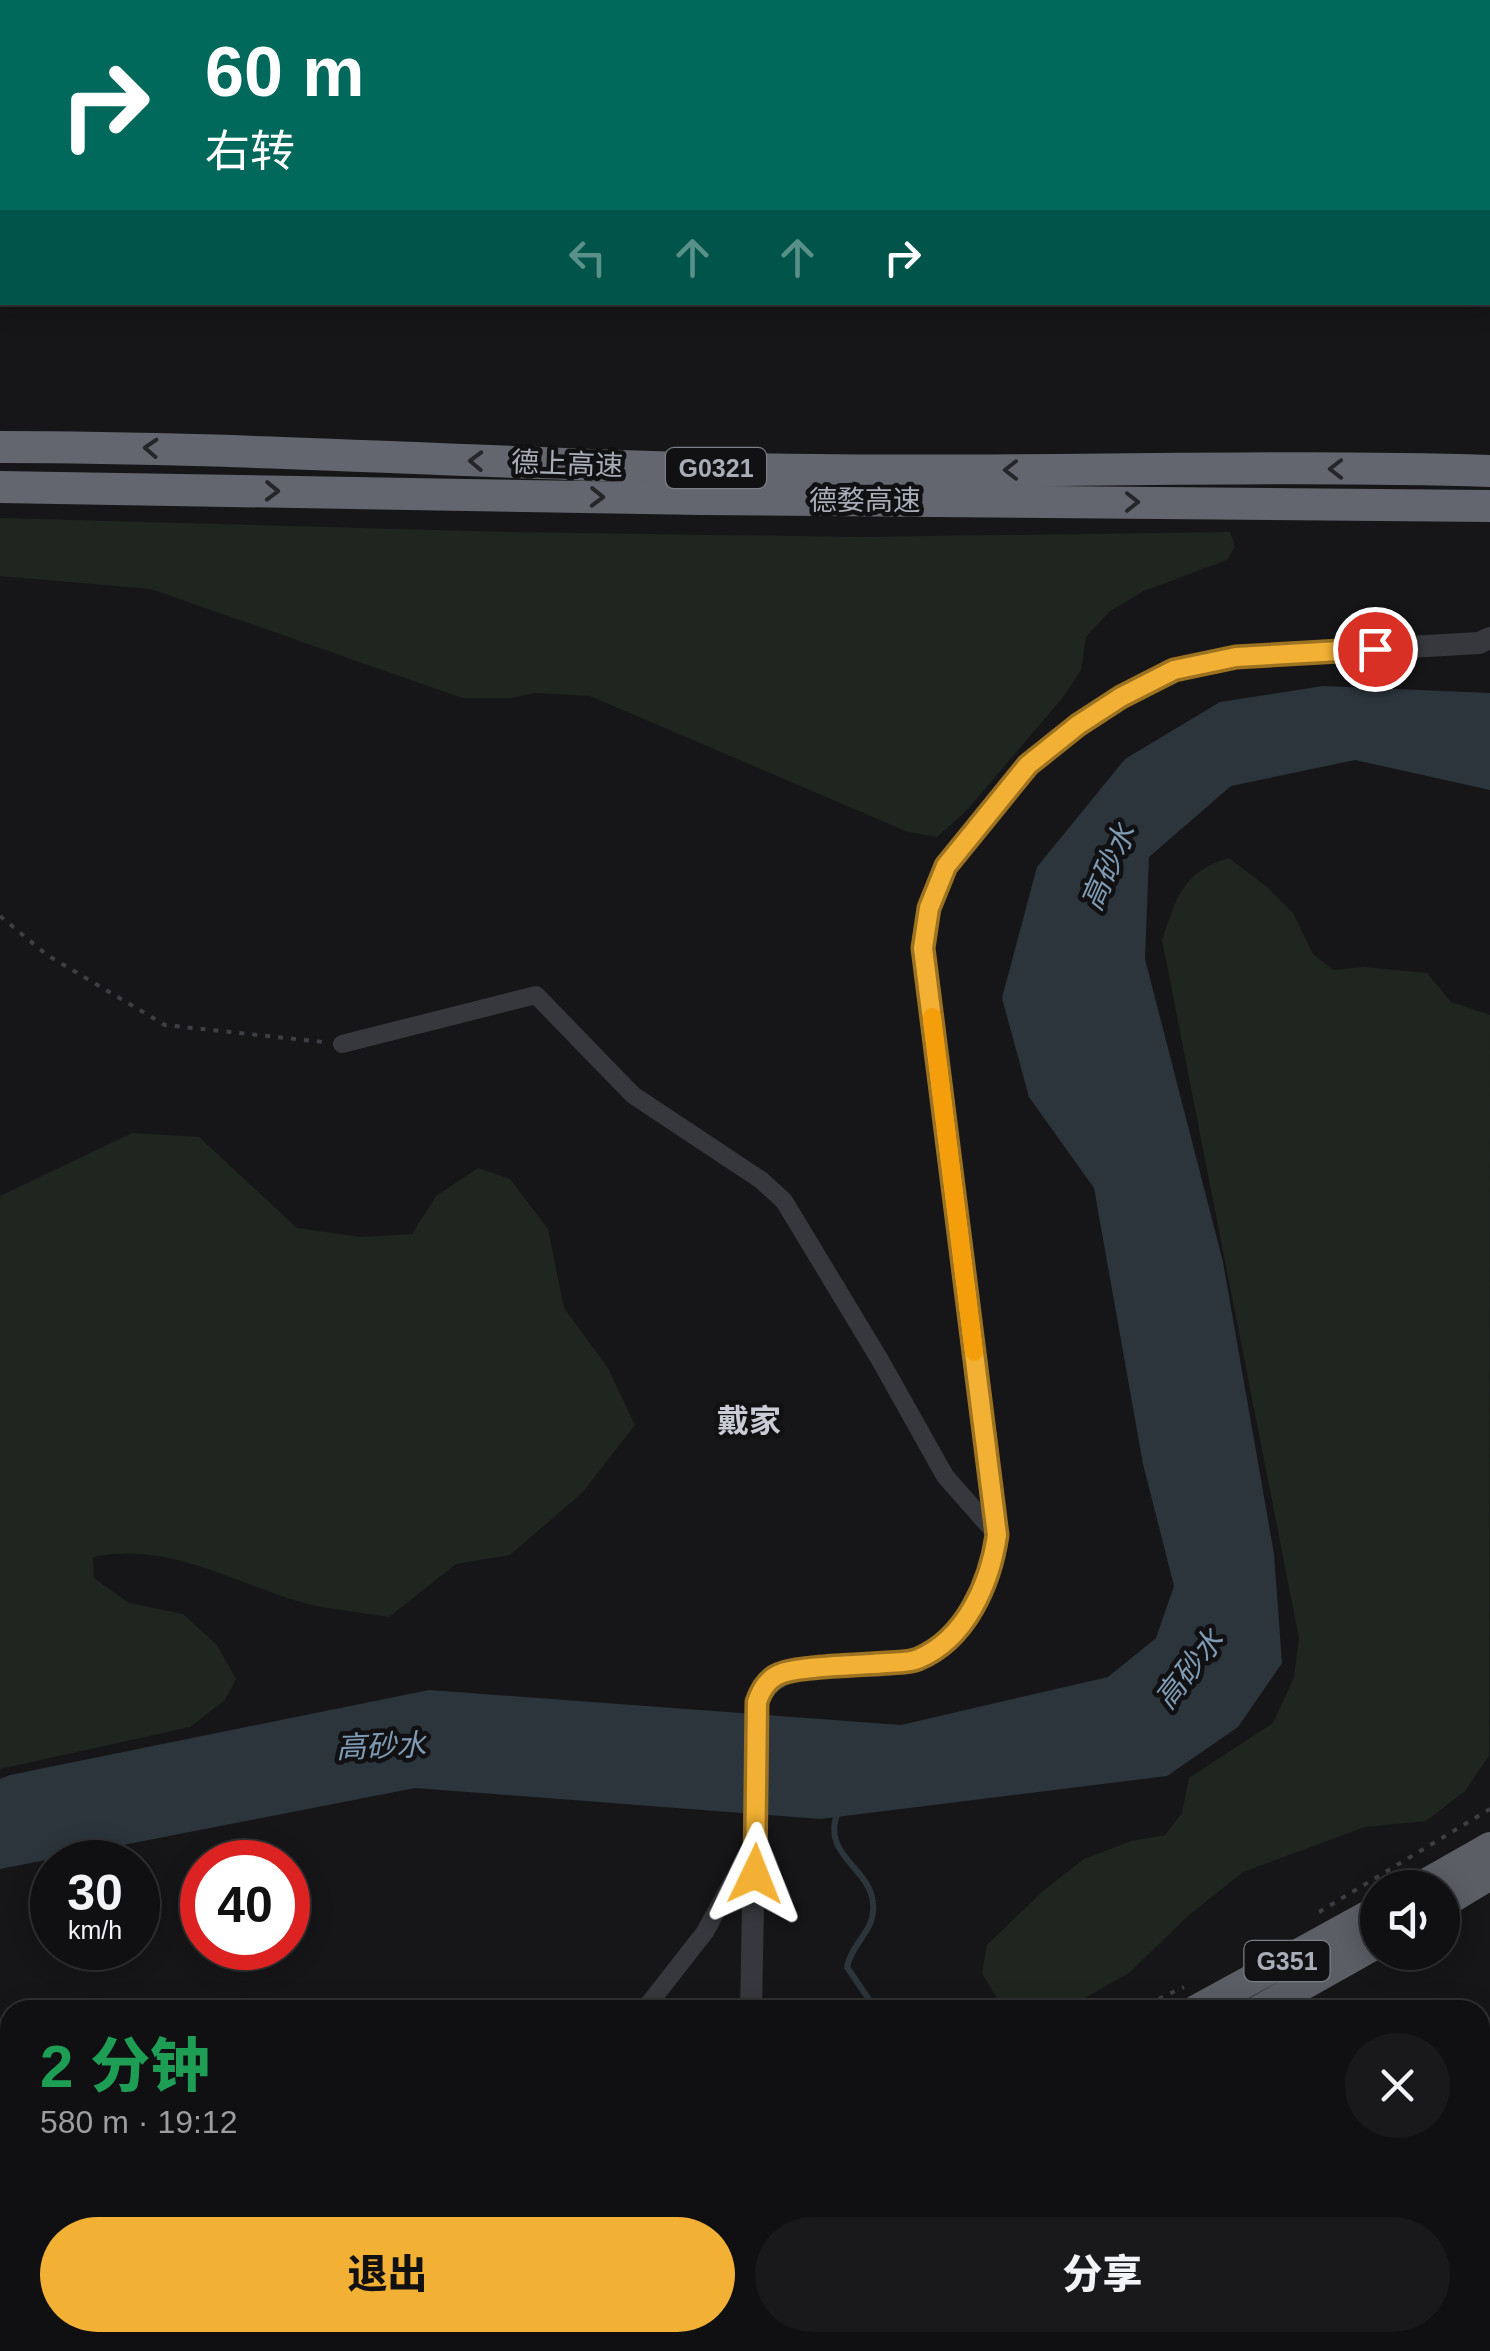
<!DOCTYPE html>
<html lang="zh">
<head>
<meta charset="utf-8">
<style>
  :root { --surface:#101012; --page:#19191b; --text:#f1f3f6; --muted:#9c9d9f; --line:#303032; --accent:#f2b134 }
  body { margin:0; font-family:Helvetica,"Noto Sans SC",sans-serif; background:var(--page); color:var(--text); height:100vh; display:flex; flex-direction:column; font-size:38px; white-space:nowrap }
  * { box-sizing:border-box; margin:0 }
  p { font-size:32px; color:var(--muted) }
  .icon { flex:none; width:55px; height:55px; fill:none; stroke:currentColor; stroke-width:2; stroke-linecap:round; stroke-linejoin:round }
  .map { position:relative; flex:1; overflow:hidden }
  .drawer { position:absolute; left:0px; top:2000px; width:1490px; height:352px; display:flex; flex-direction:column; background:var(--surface); border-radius:30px 30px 0 0; box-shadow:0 5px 25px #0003,0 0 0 2px var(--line) }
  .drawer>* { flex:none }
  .hud { position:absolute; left:0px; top:0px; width:1490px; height:305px; box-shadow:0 5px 25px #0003,0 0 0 2px var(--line); background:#00695c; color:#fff; overflow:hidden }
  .controls { position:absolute; left:1360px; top:1870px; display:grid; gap:20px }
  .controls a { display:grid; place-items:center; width:100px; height:100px; border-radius:50%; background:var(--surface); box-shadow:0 5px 25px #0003,0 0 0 2px var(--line); font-size:50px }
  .speed { position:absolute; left:30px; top:1840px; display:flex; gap:20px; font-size:50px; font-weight:700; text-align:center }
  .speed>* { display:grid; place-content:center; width:130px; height:130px; border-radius:50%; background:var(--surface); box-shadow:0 5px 25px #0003,0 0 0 2px var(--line); line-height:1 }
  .speed small { font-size:25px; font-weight:400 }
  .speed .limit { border:15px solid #d22; background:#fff; color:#111 }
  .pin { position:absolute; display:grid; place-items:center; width:85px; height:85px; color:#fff; margin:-42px; border:5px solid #fff; border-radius:50%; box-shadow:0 2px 10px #0007 }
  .me { position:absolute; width:110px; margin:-55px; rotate:2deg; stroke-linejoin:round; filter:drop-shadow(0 0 8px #0008) }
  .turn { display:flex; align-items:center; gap:35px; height:210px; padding:0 40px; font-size:45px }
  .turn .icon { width:130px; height:130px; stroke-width:2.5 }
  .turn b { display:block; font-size:70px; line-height:85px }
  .lanes { display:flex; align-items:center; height:95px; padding:0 40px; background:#0003; justify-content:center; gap:50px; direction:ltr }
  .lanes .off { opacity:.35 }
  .round { display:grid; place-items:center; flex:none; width:105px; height:105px; border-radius:52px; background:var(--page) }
  .head { display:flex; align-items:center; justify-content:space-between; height:170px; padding:0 40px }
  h1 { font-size:60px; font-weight:800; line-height:75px; color:#1e9e55 }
  .primary-button { display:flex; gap:20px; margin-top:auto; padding:20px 40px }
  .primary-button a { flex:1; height:115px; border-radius:60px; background:var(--accent); color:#111; font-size:40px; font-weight:800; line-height:115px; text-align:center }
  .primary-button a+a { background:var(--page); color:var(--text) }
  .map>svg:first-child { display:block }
  .green { fill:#1e261f }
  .water { fill:#2c353c }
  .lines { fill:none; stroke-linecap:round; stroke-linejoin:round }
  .stream { stroke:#2c353c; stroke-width:6 }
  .path { stroke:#3d3f44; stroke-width:4; stroke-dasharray:5 8; stroke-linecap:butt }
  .minor { stroke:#37383d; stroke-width:18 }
  .tertiary { stroke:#37383d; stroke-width:22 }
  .trunk { stroke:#5b5e65; stroke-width:30 }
  .motorway { stroke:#63666e; stroke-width:32 }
  .oneway { stroke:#26262a }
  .route-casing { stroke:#9d7322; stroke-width:25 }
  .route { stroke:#f2b134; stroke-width:18 }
  .slow { stroke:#f59e0b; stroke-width:18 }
  .labels { text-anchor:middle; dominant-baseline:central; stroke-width:9; stroke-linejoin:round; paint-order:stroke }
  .shield { fill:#111113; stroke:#7b7e86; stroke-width:2.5 }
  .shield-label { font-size:25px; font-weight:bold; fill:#a8adb8 }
  .street-label { font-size:28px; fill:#a8adb8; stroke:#111113 }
  .water-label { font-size:30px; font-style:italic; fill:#7f9bb3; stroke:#111113 }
  .quarter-label { font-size:32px; font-weight:bold; fill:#c9ccd4; stroke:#111113 }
</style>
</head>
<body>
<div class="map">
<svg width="1490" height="2351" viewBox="0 0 1490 2351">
  <rect width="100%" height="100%" fill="#161618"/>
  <g class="green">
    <polygon points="0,0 616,0 2,2 0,203"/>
    <polygon points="1292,0 1490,0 1490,144 1488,2"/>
    <polygon points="0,518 509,532 860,537 1230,532 1235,546 1227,560 1144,591 1110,611 1086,637 1081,670 1064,696 967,810 937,837 908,832 590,696 535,693 511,698 462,698 151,589 0,576"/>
    <path d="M1229,858L1267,887L1293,913L1313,954L1333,970L1364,967L1427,973L1451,1002L1490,1015L1489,1756L1465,1791L1426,1821L1365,1827L1243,1872L1189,1915L1129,1973L1069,2007L1000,2004L982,1973L987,1945L1043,1891L1084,1859L1131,1841L1165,1835L1182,1813L1189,1778L1273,1723L1294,1677L1299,1638L1162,940C1177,897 1182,872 1229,858Z"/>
    <path d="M132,1133L199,1137L297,1228L361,1237L412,1234L436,1196L478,1168L510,1179L548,1229L564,1308L608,1368L635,1425L583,1492L510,1555L456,1564L389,1617C361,1612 331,1610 304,1603C233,1583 169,1541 93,1557L94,1578L129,1603L183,1614L217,1645L236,1679L225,1700L190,1727L0,1769V1196Z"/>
    <polygon points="1490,2028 1490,2351 1182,2351 1174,2343 1480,2342 1480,2029"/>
    <polygon points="296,2342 622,2342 622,2343 621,2351 286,2351"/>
  </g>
  <polygon class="water" points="1323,686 1490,693 1490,790 1355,760 1231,786 1149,857 1145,959 1223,1262 1274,1554 1282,1663 1238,1727 1167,1776 820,1819 415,1788 0,1869 0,1779 10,1775 429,1690 901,1725 1108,1677 1156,1638 1174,1586 1143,1464 1094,1188 1029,1097 1002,998 1037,867 1125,759 1220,702"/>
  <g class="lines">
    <g class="stream">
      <path d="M838,1812C820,1855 870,1867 873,1903C876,1931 852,1942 847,1967L876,2010"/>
      <polyline points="961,2342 963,2351"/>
    </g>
    <g class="path">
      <polyline points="880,0 886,2"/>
      <polyline points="714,2 737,0"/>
      <polyline points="1020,2 1021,0"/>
      <polyline points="0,172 2,172"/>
      <polyline points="0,916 47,955 165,1025 323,1042"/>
      <polyline points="1319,1912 1490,1809"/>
      <polyline points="1135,2010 1184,1987"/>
      <polyline points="0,2225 10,2223"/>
    </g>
    <g class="minor">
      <polyline points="342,1044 536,995 633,1095 761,1180 784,1201 880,1360 945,1476 997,1535"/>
      <polyline points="644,2010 705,1932 753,1844"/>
      <polyline points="654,2351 655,2342"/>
    </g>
    <g class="tertiary">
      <polyline points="1063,0 1066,2"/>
      <polyline points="1488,284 1490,286"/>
      <path d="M751,2010L757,1703C776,1646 873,1677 918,1659C966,1639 990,1583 997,1535L923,948L929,908L946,865L1028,765L1078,725L1121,697L1175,670L1236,657L1479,643L1490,638"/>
      <polyline points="730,2351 732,2342"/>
    </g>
    <g class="trunk">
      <polyline points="1418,1888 1490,1847"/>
      <polyline points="1442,1904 1490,1875"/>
      <polyline points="1196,2010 1378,1910"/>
      <polyline points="1259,2010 1378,1943"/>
      <polyline points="0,2252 10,2251"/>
      <polyline points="0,2273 10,2272"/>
    </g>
    <g class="motorway">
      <path d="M0,447C272,447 544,468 817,470C1041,473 1266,464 1490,471"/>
      <polyline points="0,487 702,499 1490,506"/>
    </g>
  </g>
  <defs><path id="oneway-chevron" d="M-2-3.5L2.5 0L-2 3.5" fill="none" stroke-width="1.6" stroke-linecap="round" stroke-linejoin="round" transform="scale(2.5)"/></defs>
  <g class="oneway">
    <use href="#oneway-chevron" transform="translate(151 448) rotate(-177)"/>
    <use href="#oneway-chevron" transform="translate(476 461) rotate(-178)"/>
    <use href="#oneway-chevron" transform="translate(1336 469) rotate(180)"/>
    <use href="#oneway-chevron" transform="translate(1011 470) rotate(180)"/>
    <use href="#oneway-chevron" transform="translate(272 491) rotate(1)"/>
    <use href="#oneway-chevron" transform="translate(597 497) rotate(1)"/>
    <use href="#oneway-chevron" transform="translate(1132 502)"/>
  </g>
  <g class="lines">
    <g class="route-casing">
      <path id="route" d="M755,1874L757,1702C761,1690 767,1679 780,1674C797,1666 865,1665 887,1663C897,1662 909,1663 918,1659C966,1639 990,1583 997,1535L923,948L929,908L946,866L1028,765L1078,725L1121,697L1174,670L1236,657L1375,649"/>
    </g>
    <use href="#route" class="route"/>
    <polyline class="slow" points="932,1017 974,1352"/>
  </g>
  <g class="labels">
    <g class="shield">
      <rect x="666" y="448" width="100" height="40" rx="8"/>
      <rect x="1244.5" y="1941" width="85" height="40" rx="8"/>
    </g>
    <g class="shield-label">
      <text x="716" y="468">G0321</text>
      <text x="1287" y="1961">G351</text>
    </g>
    <g class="street-label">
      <text transform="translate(567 464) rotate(2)">德上高速</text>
      <text x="865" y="500">德婺高速</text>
    </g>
    <g class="water-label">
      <text transform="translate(1108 867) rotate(-66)">高砂水</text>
      <text transform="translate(1189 1669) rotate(-52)">高砂水</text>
      <text transform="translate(381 1746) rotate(-2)">高砂水</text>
    </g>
    <g class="quarter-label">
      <text x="749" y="1421">戴家</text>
    </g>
  </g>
</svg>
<div class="controls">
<a><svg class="icon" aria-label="sound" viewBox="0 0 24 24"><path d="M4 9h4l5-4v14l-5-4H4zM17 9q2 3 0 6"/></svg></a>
</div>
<div class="speed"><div>30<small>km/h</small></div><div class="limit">40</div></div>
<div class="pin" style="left:1375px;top:649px;background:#d93025"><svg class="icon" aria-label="arrive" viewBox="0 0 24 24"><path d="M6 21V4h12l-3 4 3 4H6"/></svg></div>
<svg class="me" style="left:755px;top:1874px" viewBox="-20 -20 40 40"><path d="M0-17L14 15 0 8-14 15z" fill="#f2b134" stroke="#fff" stroke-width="4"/></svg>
<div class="hud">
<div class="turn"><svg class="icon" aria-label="right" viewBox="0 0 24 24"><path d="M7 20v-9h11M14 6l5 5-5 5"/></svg><div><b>60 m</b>右转</div></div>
<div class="lanes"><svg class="icon off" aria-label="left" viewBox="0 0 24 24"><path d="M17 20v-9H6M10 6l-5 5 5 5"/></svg><svg class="icon off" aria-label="ahead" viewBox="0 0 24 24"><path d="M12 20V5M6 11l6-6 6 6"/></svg><svg class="icon off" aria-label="ahead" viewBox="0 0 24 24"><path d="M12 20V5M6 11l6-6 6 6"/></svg><svg class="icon" aria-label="right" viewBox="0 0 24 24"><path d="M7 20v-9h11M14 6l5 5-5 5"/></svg></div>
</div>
<section class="drawer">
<div class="head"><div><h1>2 分钟</h1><p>580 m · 19:12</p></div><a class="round"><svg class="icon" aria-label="close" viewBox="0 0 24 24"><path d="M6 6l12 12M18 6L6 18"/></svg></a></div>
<div class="primary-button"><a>退出</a><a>分享</a></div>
</section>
</div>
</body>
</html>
